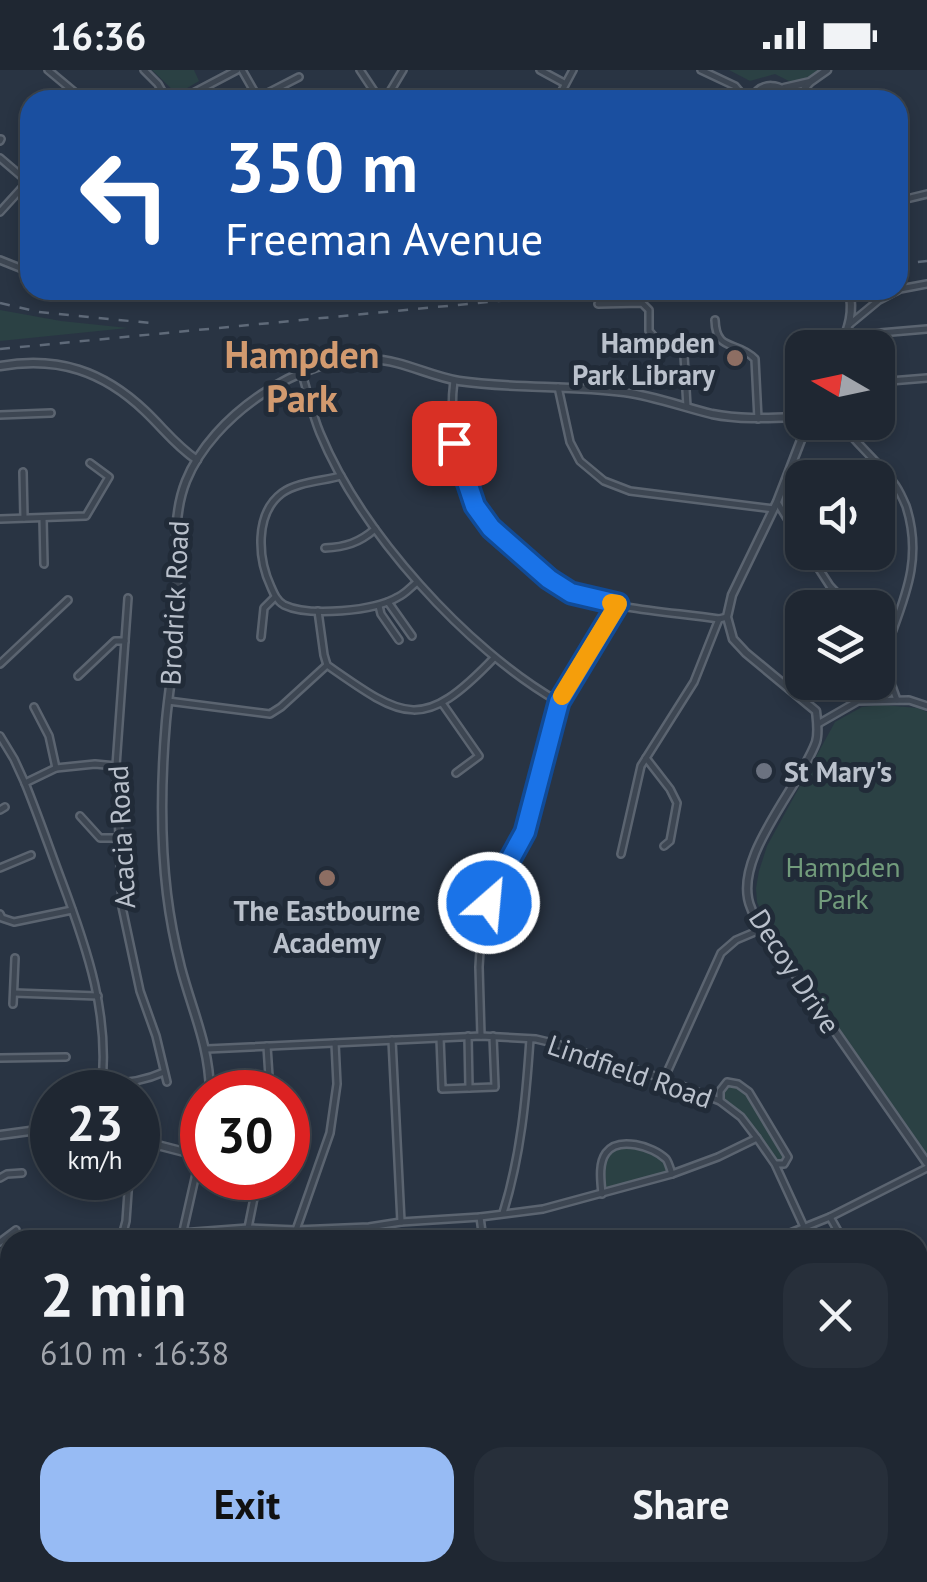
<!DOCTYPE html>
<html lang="en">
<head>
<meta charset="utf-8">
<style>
  :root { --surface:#1f2732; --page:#272f3a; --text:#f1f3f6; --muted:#a1a5ac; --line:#3c444d; --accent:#97bbf4 }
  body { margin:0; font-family:"PT Sans",sans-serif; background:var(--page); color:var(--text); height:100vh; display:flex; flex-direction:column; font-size:38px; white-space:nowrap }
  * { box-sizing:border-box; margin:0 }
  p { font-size:32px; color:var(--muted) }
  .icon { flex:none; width:55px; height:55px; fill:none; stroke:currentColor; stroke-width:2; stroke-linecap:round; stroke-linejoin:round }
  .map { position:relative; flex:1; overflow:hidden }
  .sheet { position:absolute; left:0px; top:1160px; width:928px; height:352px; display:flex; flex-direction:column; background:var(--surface); border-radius:30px 30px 0 0; box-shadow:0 5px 15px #0003,0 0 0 2px var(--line) }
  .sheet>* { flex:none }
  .hud { position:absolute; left:20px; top:20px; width:888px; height:210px; border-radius:30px; box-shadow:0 5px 15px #0003,0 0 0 2px var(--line); background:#1a4fa0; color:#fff; overflow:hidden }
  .needle { width:65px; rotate:279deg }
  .fabs { position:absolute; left:785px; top:260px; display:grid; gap:20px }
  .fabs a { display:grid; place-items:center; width:110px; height:110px; border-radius:20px; background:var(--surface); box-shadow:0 5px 15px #0003,0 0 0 2px var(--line); font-size:50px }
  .speed { position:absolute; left:30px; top:1000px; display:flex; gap:20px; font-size:50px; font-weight:700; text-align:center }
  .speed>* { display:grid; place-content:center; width:130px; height:130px; border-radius:50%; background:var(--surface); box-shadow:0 5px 15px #0003,0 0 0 2px var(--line); line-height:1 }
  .speed small { font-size:25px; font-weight:400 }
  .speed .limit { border:15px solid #d22; background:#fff; color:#111 }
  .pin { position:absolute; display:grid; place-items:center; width:85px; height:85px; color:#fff; margin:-42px; border-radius:20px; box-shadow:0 5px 15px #0006 }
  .me { position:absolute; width:110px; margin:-55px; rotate:27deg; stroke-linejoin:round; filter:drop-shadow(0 0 8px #0008) }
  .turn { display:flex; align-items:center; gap:35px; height:210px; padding:0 40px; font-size:45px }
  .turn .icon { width:130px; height:130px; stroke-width:2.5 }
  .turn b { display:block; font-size:70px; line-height:85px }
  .round { display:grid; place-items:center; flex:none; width:105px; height:105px; border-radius:30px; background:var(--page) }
  .overview { display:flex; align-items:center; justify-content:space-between; height:170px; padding:0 40px }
  h1 { font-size:60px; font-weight:600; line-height:75px }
  .cta { display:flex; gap:20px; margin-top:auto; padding:20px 40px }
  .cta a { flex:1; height:115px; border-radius:30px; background:var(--accent); color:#111; font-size:40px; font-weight:600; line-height:115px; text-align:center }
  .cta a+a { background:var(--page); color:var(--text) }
  .status { display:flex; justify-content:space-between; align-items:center; height:70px; padding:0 50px; background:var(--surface); direction:ltr }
  .status svg { height:28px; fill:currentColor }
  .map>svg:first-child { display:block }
  .green { fill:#2b4144 }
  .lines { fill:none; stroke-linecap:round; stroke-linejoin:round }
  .stream { stroke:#3f526b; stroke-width:2.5 }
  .minor-casing { stroke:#5b6470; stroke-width:10 }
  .tertiary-casing { stroke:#5b6470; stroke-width:11 }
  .minor { stroke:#3d4652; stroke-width:5 }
  .tertiary { stroke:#3d4652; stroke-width:6 }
  .rail { stroke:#5f6a79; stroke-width:2.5; stroke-dasharray:10 10; stroke-linecap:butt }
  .route-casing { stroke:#114b97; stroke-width:25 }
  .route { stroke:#1a73e8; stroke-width:18 }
  .slow { stroke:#f59e0b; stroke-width:18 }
  .education-dot { fill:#8d6e63; stroke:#212b38; stroke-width:4 }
  .worship-dot { fill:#6b7280; stroke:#212b38; stroke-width:4 }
  .labels { text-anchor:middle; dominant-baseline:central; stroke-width:10; stroke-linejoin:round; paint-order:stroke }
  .poi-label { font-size:28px; font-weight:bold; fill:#bac1cc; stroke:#212b38; text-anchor:end }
  .street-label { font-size:28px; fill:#bac1cc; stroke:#212b38 }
  .park-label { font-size:28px; fill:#729c7c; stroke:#212b38 }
  .district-label { font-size:38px; font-weight:bold; fill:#d29a6f; stroke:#212b38 }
</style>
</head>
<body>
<div class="status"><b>16:36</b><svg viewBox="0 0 49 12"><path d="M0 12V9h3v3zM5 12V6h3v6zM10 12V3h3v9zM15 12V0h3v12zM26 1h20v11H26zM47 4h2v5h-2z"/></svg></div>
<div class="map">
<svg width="927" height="1512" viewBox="0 0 927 1512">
  <rect width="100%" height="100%" fill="#293443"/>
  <g class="green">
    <polygon points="152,0 194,0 199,11 177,24"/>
    <polygon points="729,0 821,0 795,14 775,4 750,11"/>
    <polygon points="0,240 61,251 128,258 0,271"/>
    <polygon points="882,635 918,638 927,642 927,1085 768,857 757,832 756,818 759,801 767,776 835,652 862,637"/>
    <polygon points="727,1012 738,1014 749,1022 788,1087 784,1094 775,1094 741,1047 720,1031 720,1021"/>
    <path d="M629,1074C652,1080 663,1081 672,1104L602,1124L601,1112L604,1084L616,1075Z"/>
    <polygon points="918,1353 927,1359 927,1488 912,1512 839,1512 835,1503 918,1502"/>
  </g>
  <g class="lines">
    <g class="stream">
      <polyline points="918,1428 927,1404"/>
      <polyline points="868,1512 874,1502"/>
    </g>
    <g class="minor-casing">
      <g id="minor">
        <polyline points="48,0 84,30"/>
        <polyline points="144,0 158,14 167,30"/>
        <polyline points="242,0 258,28"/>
        <polyline points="360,0 380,30"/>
        <polyline points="540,0 564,13"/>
        <polyline points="701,0 735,16 747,30"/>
        <polyline points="180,30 237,0"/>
        <polyline points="254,30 299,7"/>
        <polyline points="385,30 403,0"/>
        <polyline points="557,30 573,0"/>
        <polyline points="0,71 1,69"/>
        <polyline points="0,88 27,111"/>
        <polyline points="898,131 927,124"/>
        <polyline points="0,142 30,109"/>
        <polyline points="0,190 30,202"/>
        <polyline points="598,234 642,233 649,240 649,261 656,269 678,275 684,285 687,337"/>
        <path d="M715,250C716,283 737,270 755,289L758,349"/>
        <polyline points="850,254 879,230 900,219 927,214"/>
        <polyline points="845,266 927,259"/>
        <path d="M302,304C308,323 312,344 320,363C361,462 466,579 559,632"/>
        <path d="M454,310C449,350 455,402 476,438C489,460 510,478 530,493C543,504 558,518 574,524C620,540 671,542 719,549L727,547"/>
        <polyline points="878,312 927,308"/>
        <polyline points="558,317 570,372 580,391 604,411 630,421 774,439"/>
        <polyline points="0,345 51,343"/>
        <path d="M840,352C857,375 880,393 896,416C900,422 903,429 906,436C927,501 894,545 878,605"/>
        <polyline points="23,402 24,448"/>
        <path d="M341,406C323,411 297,412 282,423C254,444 258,489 271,517C274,524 277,531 284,535C309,547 375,541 398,527C405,524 411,517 416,513"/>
        <polyline points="777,432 802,473"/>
        <polyline points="43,448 44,494"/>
        <polyline points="0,449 86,446 109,407 90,393"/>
        <path d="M325,478C345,477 359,473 375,459"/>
        <polyline points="808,482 830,516 851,538"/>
        <polyline points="128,528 116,696 122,837 140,921 156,966 167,1012"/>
        <polyline points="388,532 412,566"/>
        <polyline points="379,536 381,544 399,570"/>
        <path d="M318,541L324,585L327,595C405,650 423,662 494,588"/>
        <polyline points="261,567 264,538 275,527"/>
        <polyline points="878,569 885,577"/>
        <polyline points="883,591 897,630"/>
        <polyline points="0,594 68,530"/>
        <polyline points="78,606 115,571 125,571"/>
        <polyline points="874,629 876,612"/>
        <polyline points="168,631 270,644 281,637 327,595"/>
        <polyline points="442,633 479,686 456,703"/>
        <polyline points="34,637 49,666 56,698"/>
        <polyline points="818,654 858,631 909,630 927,636"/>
        <path d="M0,666L14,689L25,713C38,745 49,777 61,809C87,878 111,947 101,1022"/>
        <polyline points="646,688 670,719 677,733 670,771 664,776"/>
        <polyline points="25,713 56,698 95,694 116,696"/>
        <polyline points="0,740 5,737"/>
        <polyline points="80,746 100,768 118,768"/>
        <polyline points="621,784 641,696 694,612 719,549"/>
        <polyline points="0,798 31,785"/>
        <polyline points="0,844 2,848 14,852 72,840"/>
        <polyline points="14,923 98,926"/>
        <polyline points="13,934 15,888"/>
        <polyline points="468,966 469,1018"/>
        <polyline points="481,966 479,897 481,864 489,833 496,815 525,762 559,632 618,534"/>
        <polyline points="440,968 442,1019 495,1017 493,966"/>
        <polyline points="392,970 401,1152"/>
        <polyline points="267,976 270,1022"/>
        <polyline points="207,979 481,966 536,969 557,974 664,1009 720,1031 741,1047 757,1068 775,1094 804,1157"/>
        <polyline points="0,988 66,987"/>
        <polyline points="664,1009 721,883 736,870 762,859"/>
        <path d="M102,1013C124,1014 144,1011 164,1002"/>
        <polyline points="720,1031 720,1021 727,1012 738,1014 749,1022 788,1087 784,1094 776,1094"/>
        <polyline points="0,1108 7,1104 22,1103"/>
        <polyline points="107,1108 129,1111"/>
        <polyline points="80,1110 81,1108"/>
        <path d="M602,1124C601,1112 598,1094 606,1083C618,1066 653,1076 666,1089C668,1091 671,1101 672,1104"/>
        <path d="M503,1143C521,1085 526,1028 530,969"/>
        <polyline points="480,1147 483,1170"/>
        <polyline points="830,1147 843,1170"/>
        <polyline points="248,1158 258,1108"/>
        <polyline points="296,1160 330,1063 337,1014 335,973"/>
        <polyline points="181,1163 248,1158 296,1160 369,1157 401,1152 480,1147 543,1139 672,1104 718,1087 757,1068"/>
        <polyline points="62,1167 63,1170"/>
        <polyline points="121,1170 126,1151 129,1108"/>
        <polyline points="181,1170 200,1086"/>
        <polyline points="773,1170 830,1147 927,1098"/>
        <polyline points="0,1172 16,1160"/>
        <polyline points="0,1308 10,1303"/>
        <polyline points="0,1458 10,1457"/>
        <polyline points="45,1502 51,1512"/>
        <polyline points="121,1502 124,1512"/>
        <polyline points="333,1502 334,1512"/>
        <polyline points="432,1502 438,1512"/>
        <polyline points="520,1502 526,1512"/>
        <polyline points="785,1502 790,1512"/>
      </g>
    </g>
    <g class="tertiary-casing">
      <g id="tertiary">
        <polyline points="784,18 810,12 827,0"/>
        <path d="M751,30C761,11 782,12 792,30"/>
        <polyline points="796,30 809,13"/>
        <path d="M840,278C849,257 854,242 849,220"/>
        <path d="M0,296C58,286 103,301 145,341C164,359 175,375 197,390"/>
        <path d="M808,352L777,432L732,525L727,547L733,569L746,583L816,641C817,651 819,662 816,672C800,717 730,790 751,838C753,845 759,852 763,858L927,1093"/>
        <path d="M210,1022C209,975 193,943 181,898C175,874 170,849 167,824C160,766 161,709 166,651C169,618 175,586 177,553C181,506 168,456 186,411C212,346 301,285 371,289C402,290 429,306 459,311C514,319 570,315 624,322C654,326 683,337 712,344C742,350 772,348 802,347"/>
        <polyline points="0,1065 52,1058"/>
        <polyline points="138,1070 200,1086 202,1073"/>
      </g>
    </g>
    <use href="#minor" class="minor"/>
    <use href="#tertiary" class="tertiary"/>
    <g class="rail">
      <polyline points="898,194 927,191"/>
      <polyline points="0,233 39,242 150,253"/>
      <polyline points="0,279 613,220"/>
    </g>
  </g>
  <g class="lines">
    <g class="route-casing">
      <polyline id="route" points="454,373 475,436 491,458 549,509 571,523 618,534 559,632 525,762 496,815 489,833"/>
    </g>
    <use href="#route" class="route"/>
    <polyline class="slow" points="562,626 618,534 611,533"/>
  </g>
  <g class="education-dot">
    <circle cx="735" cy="288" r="10"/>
    <circle cx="327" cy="808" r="10"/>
  </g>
  <circle class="worship-dot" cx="764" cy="701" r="10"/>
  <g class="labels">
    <g class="poi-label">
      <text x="715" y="272">Hampden<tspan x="715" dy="32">Park Library</tspan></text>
      <text x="784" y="701" text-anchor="start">St Mary's</text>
      <text x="327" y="840" text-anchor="middle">The Eastbourne<tspan x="327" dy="32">Academy</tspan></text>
    </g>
    <g class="street-label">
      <text transform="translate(174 533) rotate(-87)">Brodrick Road</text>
      <text transform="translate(121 767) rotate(-93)">Acacia Road</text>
      <text transform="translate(795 901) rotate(57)">Decoy Drive</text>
      <text transform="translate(630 1001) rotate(19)">Lindfield Road</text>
    </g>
    <g class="park-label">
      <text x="843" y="796">Hampden<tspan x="843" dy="32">Park</tspan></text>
    </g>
    <g class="district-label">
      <text x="302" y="283">Hampden<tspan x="302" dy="44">Park</tspan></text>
    </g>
  </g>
</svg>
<div class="fabs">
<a><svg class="needle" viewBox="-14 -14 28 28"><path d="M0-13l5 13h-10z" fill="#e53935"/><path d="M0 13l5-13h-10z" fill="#a1a5ac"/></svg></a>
<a><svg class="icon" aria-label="sound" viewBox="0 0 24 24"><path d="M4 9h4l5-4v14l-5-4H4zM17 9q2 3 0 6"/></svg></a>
<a><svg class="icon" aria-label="layers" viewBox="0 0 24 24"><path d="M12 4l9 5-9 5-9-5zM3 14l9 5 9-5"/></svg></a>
</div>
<div class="speed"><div>23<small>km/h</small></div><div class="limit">30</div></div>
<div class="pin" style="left:454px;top:373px;background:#d93025"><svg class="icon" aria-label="arrive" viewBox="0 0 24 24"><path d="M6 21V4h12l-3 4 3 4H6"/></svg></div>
<svg class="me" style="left:489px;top:833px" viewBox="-20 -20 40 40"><circle r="17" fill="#1a73e8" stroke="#fff" stroke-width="3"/><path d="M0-11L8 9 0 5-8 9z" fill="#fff"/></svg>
<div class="hud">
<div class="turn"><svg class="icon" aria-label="left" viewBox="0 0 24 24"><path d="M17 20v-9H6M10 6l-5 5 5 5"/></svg><div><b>350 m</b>Freeman Avenue</div></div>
</div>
<section class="sheet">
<div class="overview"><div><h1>2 min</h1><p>610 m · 16:38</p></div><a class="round"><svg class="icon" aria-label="close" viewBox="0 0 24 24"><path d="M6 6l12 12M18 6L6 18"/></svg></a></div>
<div class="cta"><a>Exit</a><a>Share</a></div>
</section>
</div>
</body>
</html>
